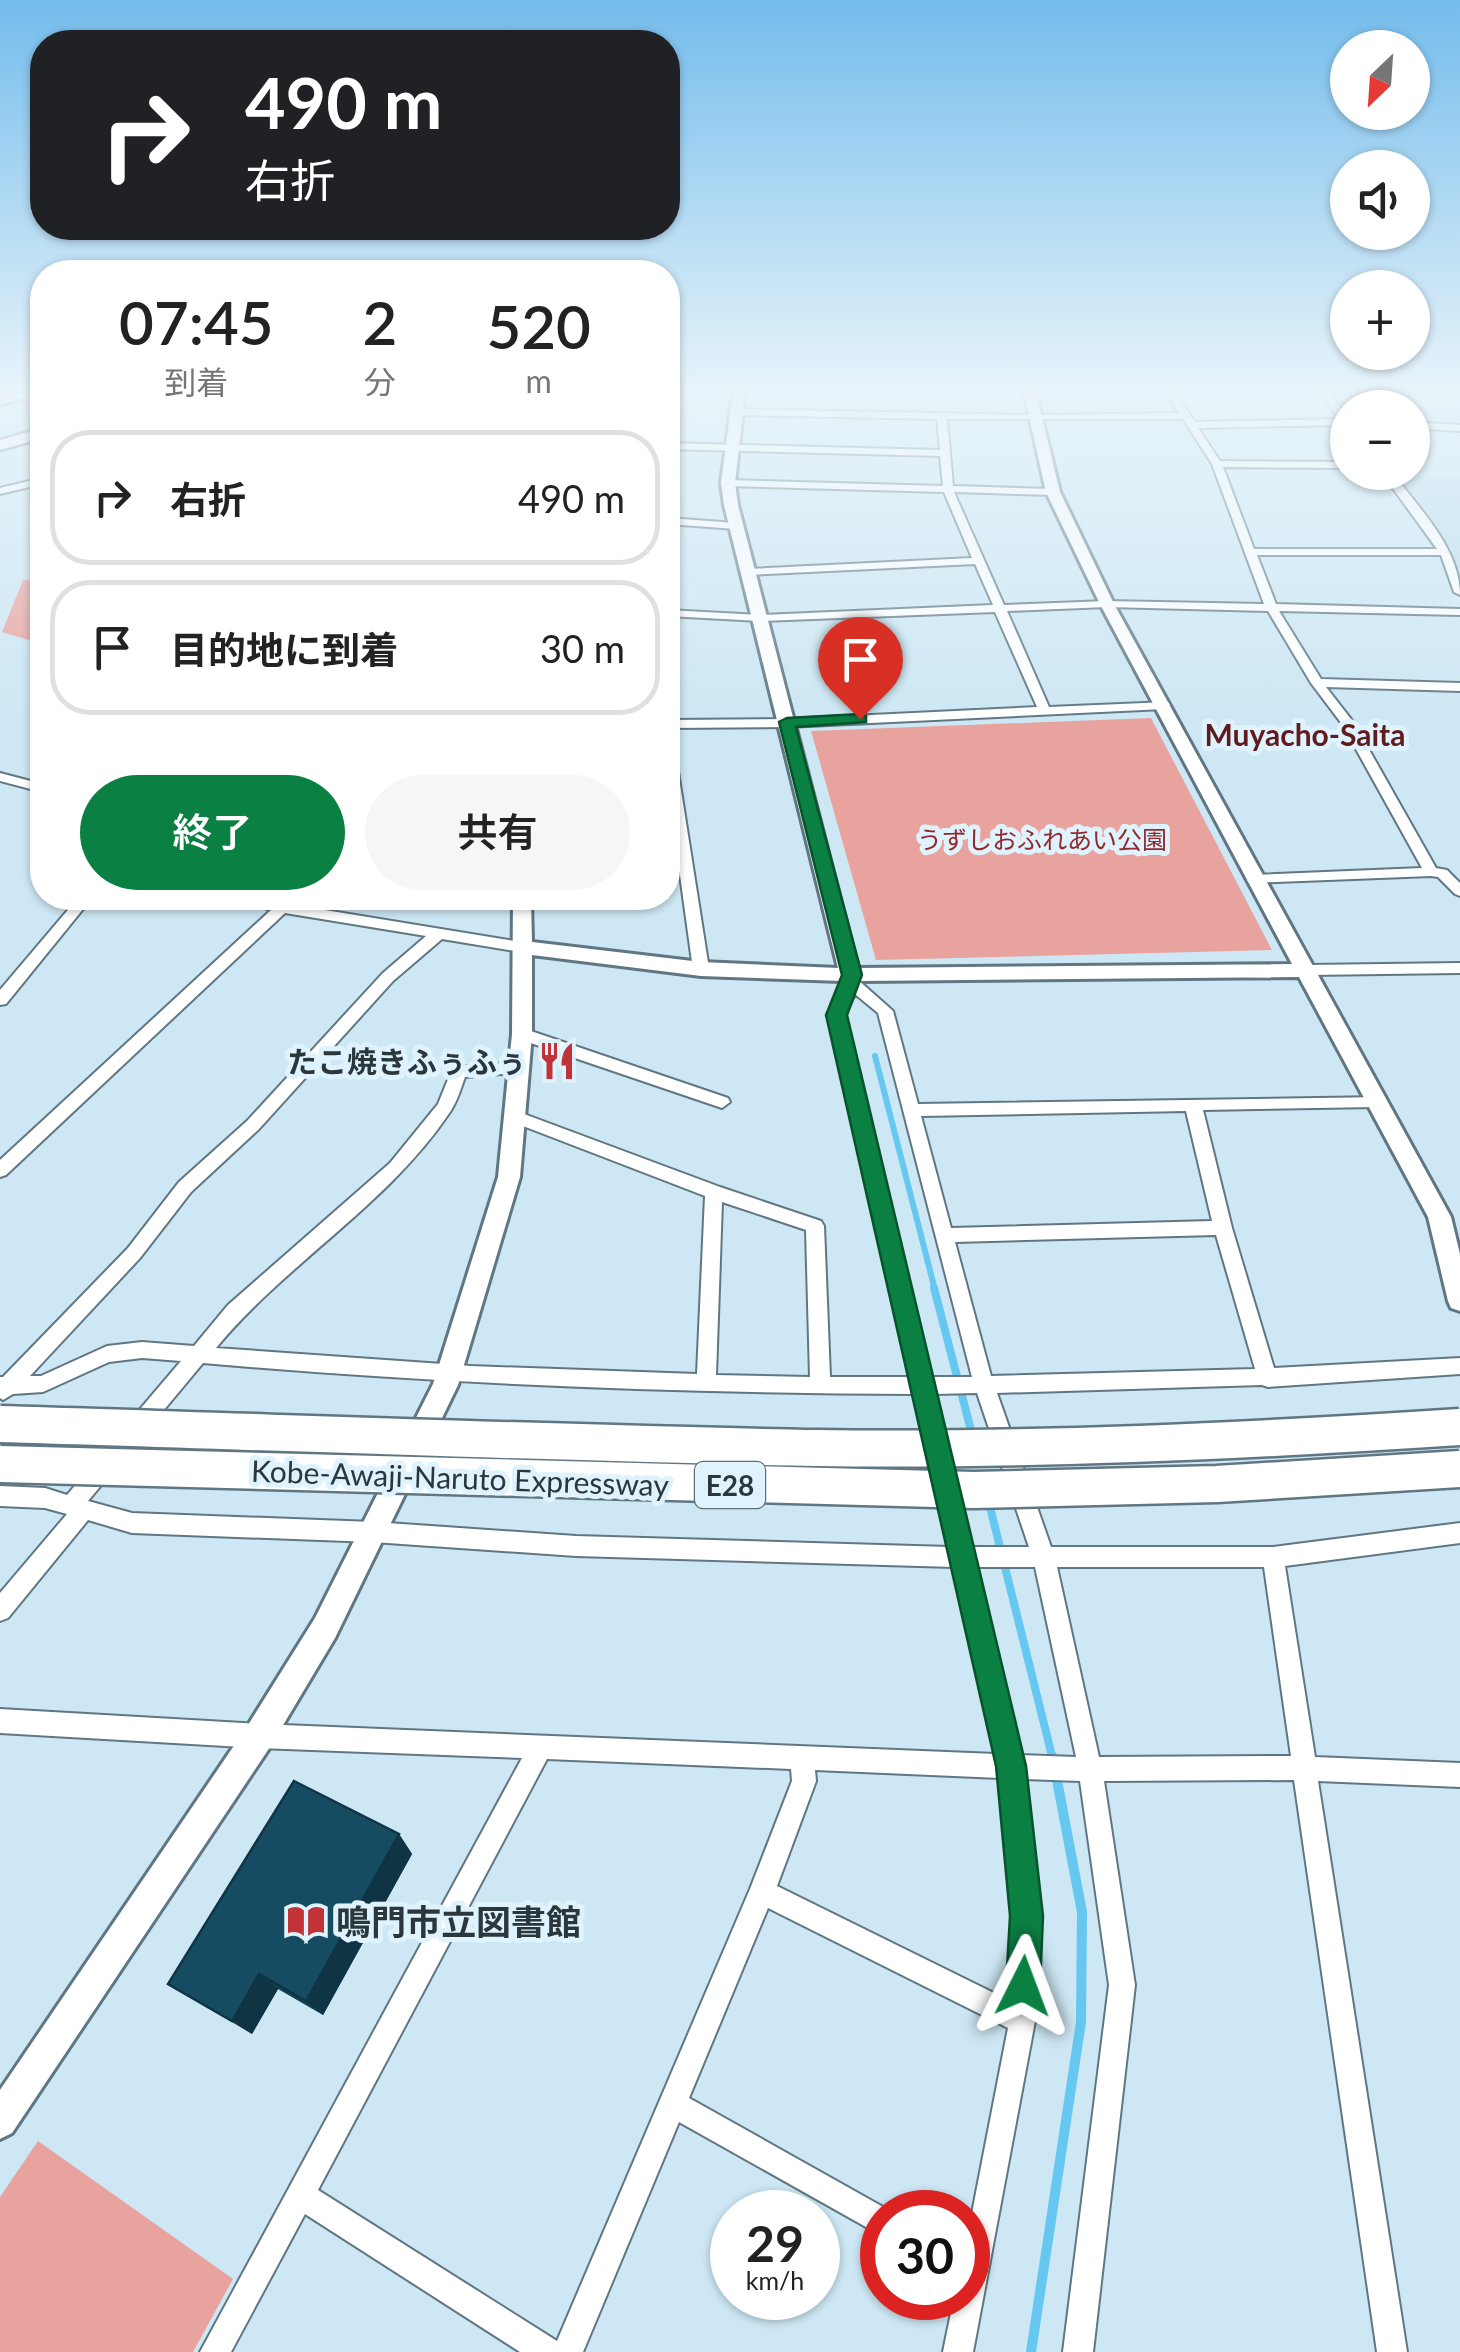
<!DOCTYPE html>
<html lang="ja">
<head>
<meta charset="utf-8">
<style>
  :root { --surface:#fff; --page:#f6f6f6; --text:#222; --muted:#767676; --line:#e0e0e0; --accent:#0b8043 }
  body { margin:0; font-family:Lato,"Noto Sans JP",sans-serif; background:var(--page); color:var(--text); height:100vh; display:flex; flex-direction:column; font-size:38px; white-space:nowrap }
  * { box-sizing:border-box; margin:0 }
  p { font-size:32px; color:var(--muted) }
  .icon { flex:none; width:55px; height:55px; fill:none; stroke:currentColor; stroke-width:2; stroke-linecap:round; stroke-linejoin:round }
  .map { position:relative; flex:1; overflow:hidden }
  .drawer { position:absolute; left:30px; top:260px; width:650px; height:650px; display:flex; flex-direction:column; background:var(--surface); border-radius:40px; box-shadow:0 2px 8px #0004 }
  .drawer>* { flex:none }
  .banner { position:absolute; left:30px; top:30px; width:650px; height:210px; border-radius:40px; box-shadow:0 2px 8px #0004; background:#202124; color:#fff; overflow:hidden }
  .needle { width:65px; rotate:205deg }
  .buttons { position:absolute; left:1330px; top:30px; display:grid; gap:20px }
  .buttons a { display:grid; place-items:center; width:100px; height:100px; border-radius:50%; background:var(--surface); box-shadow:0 2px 8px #0004; font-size:50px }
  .speed { position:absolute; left:710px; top:2190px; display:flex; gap:20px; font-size:50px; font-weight:700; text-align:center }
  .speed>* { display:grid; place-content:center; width:130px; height:130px; border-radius:50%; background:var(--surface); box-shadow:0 2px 8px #0004; line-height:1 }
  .speed small { font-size:25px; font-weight:400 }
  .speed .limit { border:15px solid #d22; background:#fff; color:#111 }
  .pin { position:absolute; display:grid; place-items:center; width:85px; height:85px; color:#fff; margin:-102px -42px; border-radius:50% 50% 50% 0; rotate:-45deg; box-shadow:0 0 10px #0007 }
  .pin .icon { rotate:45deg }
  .me { position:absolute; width:110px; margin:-55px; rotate:3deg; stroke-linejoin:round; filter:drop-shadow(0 0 8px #0008) }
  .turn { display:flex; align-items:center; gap:35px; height:210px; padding:0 50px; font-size:45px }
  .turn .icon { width:130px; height:130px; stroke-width:2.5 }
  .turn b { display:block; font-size:70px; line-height:85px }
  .eta { display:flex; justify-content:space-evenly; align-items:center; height:170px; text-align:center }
  .eta b { font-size:60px; font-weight:600; line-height:70px }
  .primary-button { display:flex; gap:20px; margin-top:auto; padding:20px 50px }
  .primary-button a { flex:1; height:115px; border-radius:60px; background:var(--accent); color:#fff; font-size:40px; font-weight:600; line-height:115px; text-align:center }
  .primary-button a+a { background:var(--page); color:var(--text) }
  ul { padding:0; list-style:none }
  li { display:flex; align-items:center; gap:30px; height:135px; margin:0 20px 15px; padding:0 30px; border:5px solid var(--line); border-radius:40px }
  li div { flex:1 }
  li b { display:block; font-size:38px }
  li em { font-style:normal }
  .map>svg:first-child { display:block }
  .built { fill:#badcec }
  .green { fill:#e9a39e }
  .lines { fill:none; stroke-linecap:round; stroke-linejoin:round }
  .stream-far2 { stroke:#66c7f1; stroke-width:6 }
  .stream-far1 { stroke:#66c7f1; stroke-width:8 }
  .stream { stroke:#66c7f1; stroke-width:10 }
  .street-casing { stroke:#607783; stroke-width:4 }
  .secondary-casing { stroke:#607783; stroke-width:6 }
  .highway-casing { stroke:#607783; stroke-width:5 }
  .street { fill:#fff; fill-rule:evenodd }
  .secondary { fill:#fff; fill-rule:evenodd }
  .highway { fill:#fff; fill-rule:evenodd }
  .highway-bridge-casing { stroke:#607783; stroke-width:41; stroke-linecap:butt }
  .highway-bridge { stroke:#fff; stroke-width:36 }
  .wall { fill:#134153 }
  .shaded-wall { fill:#0f3544 }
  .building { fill:#164c61; stroke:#0f3544; stroke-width:2.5 }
  .route { fill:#0b8043; stroke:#07532c; stroke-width:2.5 }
  .labels { text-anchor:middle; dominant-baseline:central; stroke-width:10; stroke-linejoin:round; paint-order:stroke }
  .far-park-label { font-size:25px; fill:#922a2c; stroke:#def3fe }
  .shield { fill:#def3fe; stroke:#616f76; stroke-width:2.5 }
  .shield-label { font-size:28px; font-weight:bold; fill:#2c373b }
  .far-quarter-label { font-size:30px; font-weight:bold; fill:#601b1c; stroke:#def3fe }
  .poi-label { font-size:30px; font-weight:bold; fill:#2c373b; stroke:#def3fe; text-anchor:end }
  .street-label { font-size:30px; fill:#2c373b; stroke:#def3fe }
  .near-poi-label { font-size:35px; font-weight:bold; fill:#2c373b; stroke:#def3fe; text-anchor:start }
</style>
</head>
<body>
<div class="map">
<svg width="1460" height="2352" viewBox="0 0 1460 2352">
  <rect width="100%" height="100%" fill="#cde7f4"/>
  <g class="built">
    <polygon points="1331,393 1460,393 1460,427 1413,424 1412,408 1348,408 1347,417"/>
    <polygon points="1395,475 1460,477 1460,579 1451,549"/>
  </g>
  <g class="green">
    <polygon points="42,579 42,644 2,632 23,580"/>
    <polygon points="1151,718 1272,950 876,960 811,731"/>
    <polygon points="38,2141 233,2279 193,2352 0,2352 0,2197"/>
  </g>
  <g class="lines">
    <polyline class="stream-far2" points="875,1056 935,1290"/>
    <g class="stream-far1">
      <polyline points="934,1288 973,1438"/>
      <polyline points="989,1503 1053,1760"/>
    </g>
    <g class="stream">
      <polyline points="1053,1757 1054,1763"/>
      <polyline points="1031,2352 1081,2022 1082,1912 1056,1775"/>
    </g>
    <g class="street-casing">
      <g id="street">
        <polygon points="22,393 28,393 42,402 42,409 22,397"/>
        <path d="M1166,393H1175L1195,422L1339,419L1321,393H1330L1348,418V428L1343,425L1198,428L1220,461L1348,462V468L1223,467L1254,549H1437L1381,472H1392C1419,509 1460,548 1460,595L1454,592L1441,555H1257L1276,604L1460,609V615L1279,611L1321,679L1460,683V691L1326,687L1354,723L1436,868L1447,870L1460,883V896L1455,894L1438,877L1431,876L1249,883L1247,880L1254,875L1422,868L1342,724L1311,683L1268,611L1107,607L1007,611L1049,707L1168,702L1170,705L1164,709L787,727L668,728V720L787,719L1037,707L995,612L760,621L668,616V610L760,615L993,605L975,564L748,575L742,572L748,569L972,558L944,492L728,486L723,483L728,480L943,486L940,456L668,449V443L940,450L937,419L736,415L731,412L736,409L1035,415L1179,413ZM947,419H1183L1212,464L1264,604L1107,601L1004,605L954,492L1053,495L1058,492L1053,489L953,486Z"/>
        <polygon points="1412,422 1460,425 1460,431 1412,428"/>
        <polygon points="42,478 42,484 0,494 0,488"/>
        <polygon points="668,518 736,523 741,526 736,529 668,524"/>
        <polygon points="668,742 674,746 709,969 701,974 693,969 668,788"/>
        <polygon points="0,773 42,784 42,792 0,781"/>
        <polygon points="78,898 92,898 6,1004 0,1005 0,990"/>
        <path d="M239,898H261L282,903L521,942L529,947L521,952L442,939L393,981L259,1129L191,1192L140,1258L30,1376H41L107,1346L142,1342L194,1346L228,1305L390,1163L438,1104L453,1067L519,1062L527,1068L525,1072L465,1077C461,1088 457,1102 450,1112C388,1205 286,1263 216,1348L471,1366L697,1374L705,1196L510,1121L508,1117L510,1113L516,1111L720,1187L821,1221L824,1226L830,1377H911L829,1015L847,979H857L893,1011L918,1104L1383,1097L1385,1101L1377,1107L1203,1110L1232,1228L1274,1368L1460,1358V1374L1268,1387L1262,1385L997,1393L1051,1547H1273L1460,1523V1543L1285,1566L1315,1757L1460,1763V1787L1318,1781L1407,2352H1377L1294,1780L1104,1781L1135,1985L1093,2352H1063L1109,1985L1080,1781L1024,1779L1039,1915L1035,2021L973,2352H943L954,2298H968V2234L1008,2028L768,1908L689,2098L892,2212H882V2236L679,2122L583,2352H520L305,2214L231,2352H200L522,1758L259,1748L0,1733V1709L259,1724L996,1754L954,1567L576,1556L373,1542L132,1533L88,1520L8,1618L0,1621V1593L67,1514L45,1508L0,1506V1486L45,1488L67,1495L181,1361L142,1358L109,1362L43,1392L13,1394L3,1400L0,1398V1377H3L128,1248L179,1182L247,1121L383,973L426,936L285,913L6,1175L0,1177V1160L271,910L241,901ZM855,994L878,1013L972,1377H931L845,1015ZM1186,1111L1212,1221L951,1228L921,1116ZM722,1202L806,1230L810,1377L716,1375ZM1216,1235L1255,1369L991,1376L955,1242ZM203,1363C440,1384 677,1393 915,1394L949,1547L576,1536L373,1522L132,1513L88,1501ZM977,1393L1029,1547H971L935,1394ZM976,1567H1035L1076,1757L1020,1755ZM1057,1567H1264L1291,1756L1099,1757ZM547,1759L791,1769L792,1781L750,1889L557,2341L318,2190ZM815,1770L1000,1778L1013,1915L1010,2001L777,1886L816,1781Z"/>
        <polygon points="1460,963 1460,973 1308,975 1300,970 1308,965"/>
        <polygon points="522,1028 728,1098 730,1102 722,1108 516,1038 514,1034 516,1030"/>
      </g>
    </g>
    <g class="secondary-casing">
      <g id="secondary">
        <polygon points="19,393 39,393 0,405 0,397"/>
        <polygon points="733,393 745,393 735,483 738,505 858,968 1292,964 1100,604 1046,492 1024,393 1036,393 1060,492 1114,604 1451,1217 1460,1254 1460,1311 1451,1308 1448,1301 1428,1217 1299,977 861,981 859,988 845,988 842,981 701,976 532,955 532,1034 520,1177 458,1385 335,1638 270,1747 12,2133 0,2139 0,2090 248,1725 315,1618 433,1384 498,1177 512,1034 513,898 531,898 532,942 701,962 838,968 724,505 721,483"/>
      </g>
    </g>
    <g class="highway-casing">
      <polygon id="highway" points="42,428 42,438 0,450 0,440"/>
    </g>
    <use href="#street" class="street"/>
    <use href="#secondary" class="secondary"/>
    <use href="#highway" class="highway"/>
    <g class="highway-bridge-casing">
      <g id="highway-bridge">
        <path d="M0,1424C272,1432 545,1443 817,1448C1032,1451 1246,1441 1460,1427"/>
        <polyline points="0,1464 973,1490 1217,1484 1460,1469"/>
      </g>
    </g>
    <use href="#highway-bridge" class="highway-bridge"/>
  </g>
  <polygon class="wall" points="399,1834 412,1854 323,2015 278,1989 252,2034 168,1984"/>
  <g class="shaded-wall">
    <polygon points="399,1834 412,1854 323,2015 306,2001"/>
    <polygon points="259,1974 278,1989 252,2034 232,2021"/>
  </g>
  <polygon class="building" points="294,1781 399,1834 306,2001 259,1974 232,2021 168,1984"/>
  <linearGradient id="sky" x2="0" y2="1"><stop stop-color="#74bcec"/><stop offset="0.54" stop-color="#e8f4fa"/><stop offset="1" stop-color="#e8f4fa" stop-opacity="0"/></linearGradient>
  <rect width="1460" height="722" fill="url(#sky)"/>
  <polygon class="route" points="860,714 866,716 866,722 796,727 862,975 847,1015 1026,1766 1043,1916 1040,1986 1035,1998 1023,2003 1011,1998 1006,1986 1010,1916 996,1766 826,1015 842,975 779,722 787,718"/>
  <defs>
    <g id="restaurant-bare" transform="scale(3)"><path d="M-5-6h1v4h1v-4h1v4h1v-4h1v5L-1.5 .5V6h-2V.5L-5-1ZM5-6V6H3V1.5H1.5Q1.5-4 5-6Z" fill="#c23338" stroke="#def3fe" stroke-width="2.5" paint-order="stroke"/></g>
    <g id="library-bare" transform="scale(3)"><path d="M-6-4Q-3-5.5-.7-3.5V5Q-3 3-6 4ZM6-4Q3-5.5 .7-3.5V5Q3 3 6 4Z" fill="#c23338" stroke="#def3fe" stroke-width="2.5" paint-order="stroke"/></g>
  </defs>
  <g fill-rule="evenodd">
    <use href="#restaurant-bare" x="557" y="1061"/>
    <use href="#library-bare" x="306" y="1921"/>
  </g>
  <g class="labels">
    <g class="far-park-label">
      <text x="1042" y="839">うずしおふれあい公園</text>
    </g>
    <rect class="shield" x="695" y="1462" width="70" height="46" rx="8"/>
    <g class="shield-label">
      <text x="730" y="1485">E28</text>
    </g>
    <g class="far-quarter-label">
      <text x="1305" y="734">Muyacho-Saita</text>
    </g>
    <g class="poi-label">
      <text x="527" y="1061">たこ焼きふぅふぅ</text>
    </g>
    <g class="street-label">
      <text transform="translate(460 1477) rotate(2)">Kobe-Awaji-Naruto Expressway</text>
    </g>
    <g class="near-poi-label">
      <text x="336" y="1921">鳴門市立図書館</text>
    </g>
  </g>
</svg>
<div class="buttons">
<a><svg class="needle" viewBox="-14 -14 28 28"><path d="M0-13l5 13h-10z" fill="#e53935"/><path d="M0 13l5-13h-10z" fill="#767676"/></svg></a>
<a><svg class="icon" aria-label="sound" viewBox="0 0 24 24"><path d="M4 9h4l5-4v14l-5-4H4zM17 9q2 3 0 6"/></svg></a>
<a>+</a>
<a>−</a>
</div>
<div class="speed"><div>29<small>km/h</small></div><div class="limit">30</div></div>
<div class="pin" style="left:860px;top:719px;background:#d93025"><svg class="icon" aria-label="arrive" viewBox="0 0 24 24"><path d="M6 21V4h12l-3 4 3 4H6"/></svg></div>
<svg class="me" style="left:1023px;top:1986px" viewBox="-20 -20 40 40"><path d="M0-17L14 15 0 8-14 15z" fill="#0b8043" stroke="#fff" stroke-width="4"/></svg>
<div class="banner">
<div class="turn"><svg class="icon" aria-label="right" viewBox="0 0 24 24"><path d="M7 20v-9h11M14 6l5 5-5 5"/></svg><div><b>490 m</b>右折</div></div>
</div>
<section class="drawer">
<div class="eta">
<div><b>07:45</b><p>到着</p></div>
<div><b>2</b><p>分</p></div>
<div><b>520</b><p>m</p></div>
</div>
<ul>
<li><svg class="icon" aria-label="right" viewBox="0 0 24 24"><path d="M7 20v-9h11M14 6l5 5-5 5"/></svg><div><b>右折</b></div><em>490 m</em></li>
<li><svg class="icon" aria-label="arrive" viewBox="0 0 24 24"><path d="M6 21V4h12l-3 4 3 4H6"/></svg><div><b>目的地に到着</b></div><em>30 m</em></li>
</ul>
<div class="primary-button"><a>終了</a><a>共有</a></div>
</section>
</div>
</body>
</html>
